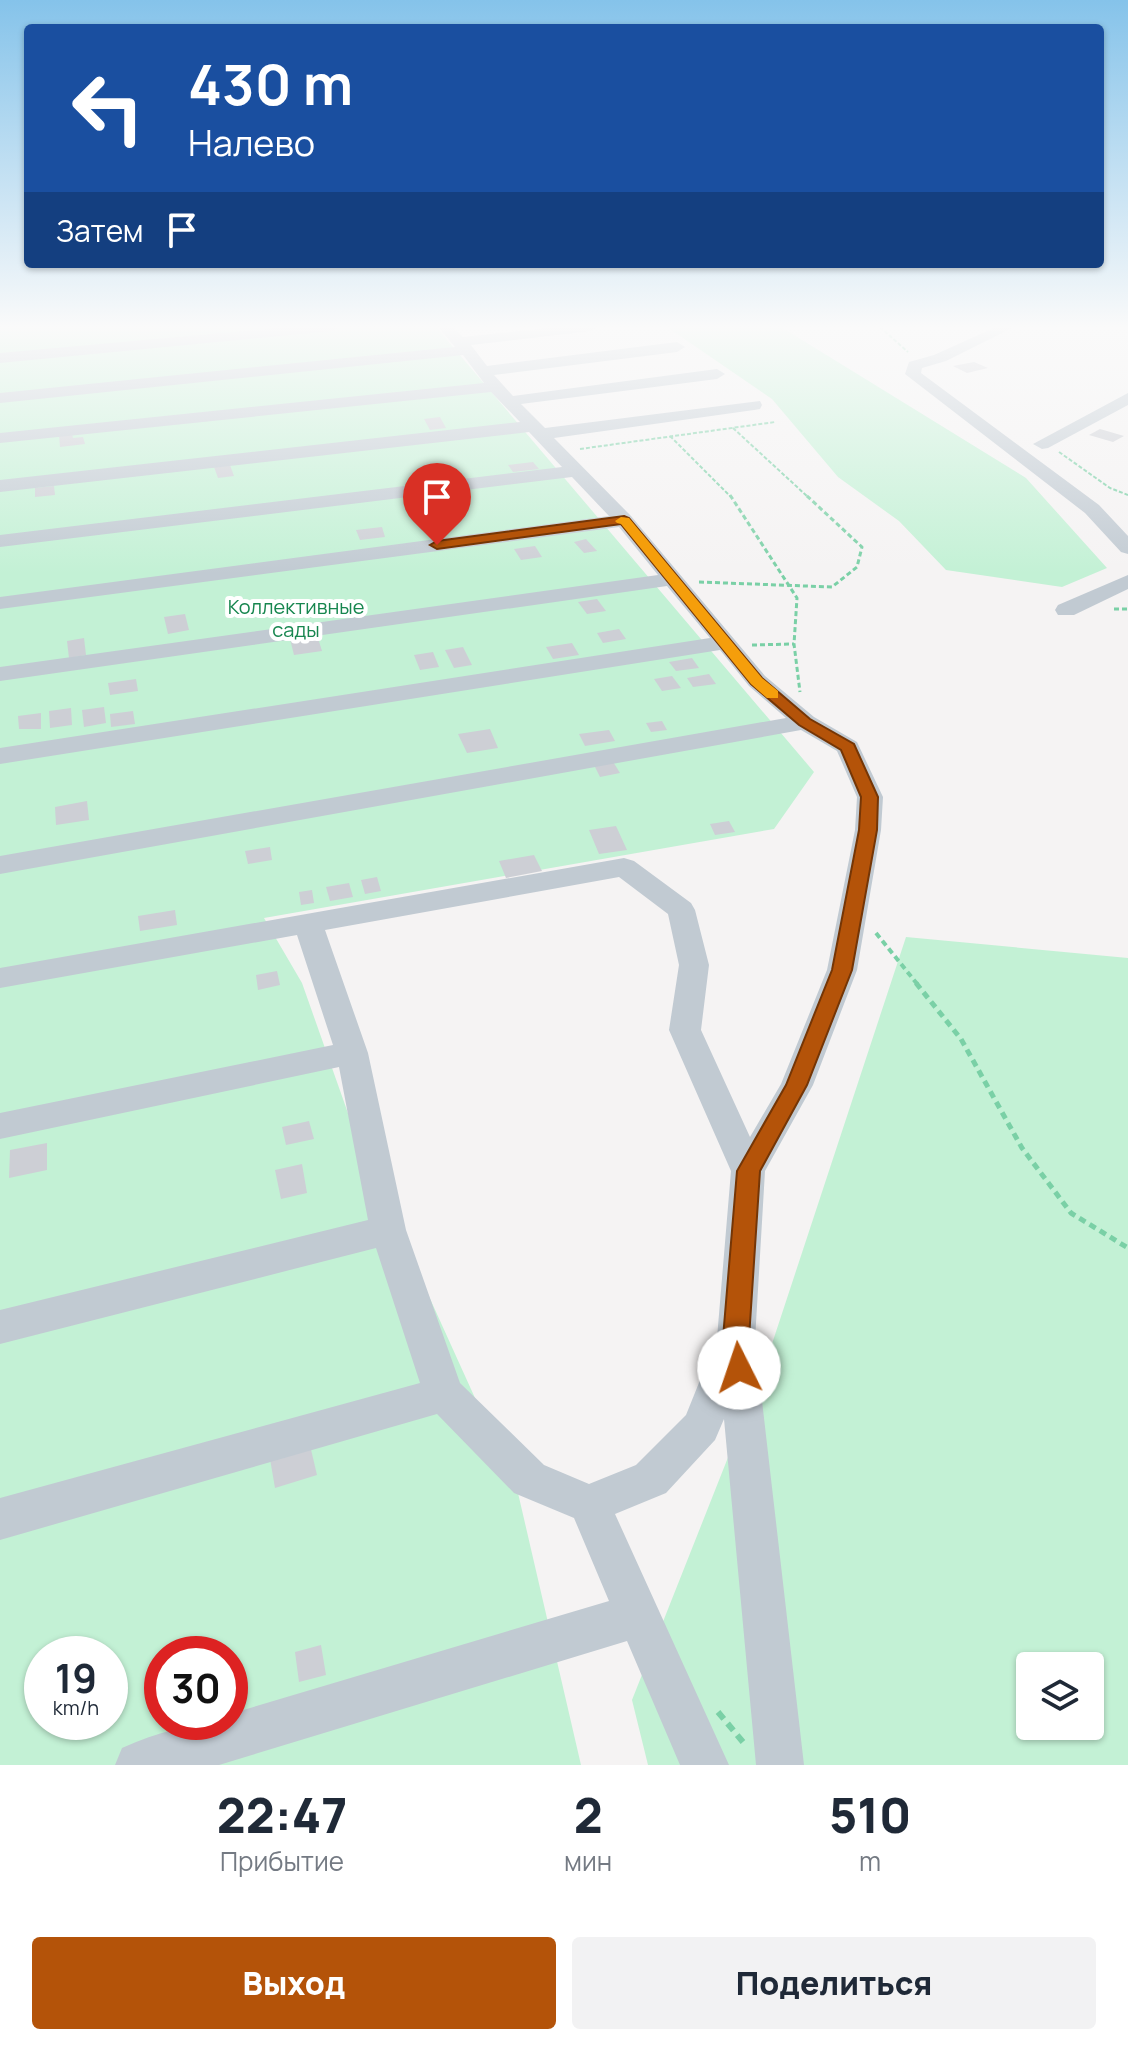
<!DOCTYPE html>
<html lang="ru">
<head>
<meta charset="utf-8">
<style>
  :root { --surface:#fff; --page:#f2f2f3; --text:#1f2937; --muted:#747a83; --accent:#b45309 }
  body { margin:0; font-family:Manrope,sans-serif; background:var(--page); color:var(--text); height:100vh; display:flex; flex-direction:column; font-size:30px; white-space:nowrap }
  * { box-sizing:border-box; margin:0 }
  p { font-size:26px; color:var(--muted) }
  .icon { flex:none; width:44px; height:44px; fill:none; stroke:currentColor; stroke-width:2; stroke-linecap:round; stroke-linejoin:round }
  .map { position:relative; height:1765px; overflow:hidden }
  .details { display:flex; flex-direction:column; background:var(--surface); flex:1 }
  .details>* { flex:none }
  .banner { position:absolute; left:24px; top:24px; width:1080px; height:244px; border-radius:8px; box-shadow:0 2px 6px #0004; background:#1a4fa0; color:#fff; overflow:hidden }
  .tools { position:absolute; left:1016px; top:1652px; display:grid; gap:16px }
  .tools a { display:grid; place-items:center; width:88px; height:88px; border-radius:8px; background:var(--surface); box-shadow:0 2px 6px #0004; font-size:40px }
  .speed { position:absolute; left:24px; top:1636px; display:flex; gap:16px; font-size:40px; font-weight:700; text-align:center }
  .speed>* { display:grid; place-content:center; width:104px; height:104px; border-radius:50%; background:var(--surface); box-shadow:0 2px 6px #0004; line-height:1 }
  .speed small { font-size:20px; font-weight:400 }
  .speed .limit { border:12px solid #d22; background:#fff; color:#111 }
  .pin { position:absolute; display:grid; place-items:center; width:68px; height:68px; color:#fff; margin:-82px -34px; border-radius:50% 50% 50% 0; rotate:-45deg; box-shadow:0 0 8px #0007 }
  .pin .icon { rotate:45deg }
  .me { position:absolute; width:88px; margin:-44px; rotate:356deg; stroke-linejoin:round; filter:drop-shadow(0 0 6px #0008) }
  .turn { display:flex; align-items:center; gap:28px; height:168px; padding:0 32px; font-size:36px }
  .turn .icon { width:104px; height:104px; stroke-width:2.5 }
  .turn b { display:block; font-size:56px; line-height:68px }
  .then { display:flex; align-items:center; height:76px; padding:0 32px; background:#0003; gap:16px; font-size:30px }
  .eta { display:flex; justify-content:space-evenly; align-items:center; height:136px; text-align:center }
  .eta b { font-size:48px; font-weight:800; line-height:56px }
  .primary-button { display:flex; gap:16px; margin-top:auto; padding:16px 32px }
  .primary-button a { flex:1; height:92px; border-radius:8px; background:var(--accent); color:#fff; font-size:32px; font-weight:800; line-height:92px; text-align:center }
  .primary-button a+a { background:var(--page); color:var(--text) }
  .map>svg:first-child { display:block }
  .green { fill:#c3f1d5; fill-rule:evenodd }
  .building { fill:#cdcfd5 }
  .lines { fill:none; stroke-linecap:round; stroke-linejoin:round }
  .path-far4 { stroke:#7ad0a6; stroke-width:2; stroke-dasharray:4 2; stroke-linecap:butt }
  .path-far3 { stroke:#7ad0a6; stroke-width:3; stroke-dasharray:5 3; stroke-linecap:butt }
  .path-far2 { stroke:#7ad0a6; stroke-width:4; stroke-dasharray:6 4; stroke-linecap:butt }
  .path-far1 { stroke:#7ad0a6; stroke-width:5; stroke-dasharray:7 5; stroke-linecap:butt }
  .path { stroke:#7ad0a6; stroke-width:6; stroke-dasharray:9 6; stroke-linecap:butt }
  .minor { fill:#c1cad2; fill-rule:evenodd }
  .route { fill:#b45309; stroke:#753606; stroke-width:2 }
  .slow { fill:#f59e0b }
  .labels { text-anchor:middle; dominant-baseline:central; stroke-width:8; stroke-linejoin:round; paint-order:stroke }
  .far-park-label { font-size:20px; fill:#17864f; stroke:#fff }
</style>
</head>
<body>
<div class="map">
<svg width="1128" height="1765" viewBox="0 0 1128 1765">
  <rect width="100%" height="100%" fill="#f5f3f3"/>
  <g class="green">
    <path d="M0,327H436L814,772L774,829L264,918L302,983L355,1133L518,1493L581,1765H0ZM42,1654H110V1722H42ZM162,1654H230V1722H162Z"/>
    <polygon points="667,327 781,327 1026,478 1107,568 1062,587 946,570 899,521 838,477 772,399"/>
    <path d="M906,937L1128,958V1765H648L632,1700L767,1359ZM1030,1666H1090V1726H1030Z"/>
  </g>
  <g class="building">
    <polygon points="974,362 988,368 967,373 953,366"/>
    <polygon points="440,417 446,428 430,430 424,419"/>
    <polygon points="1100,429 1124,436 1113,442 1089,435"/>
    <polygon points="72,434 73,438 83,437 85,444 60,447 59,435"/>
    <polygon points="533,462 539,469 513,472 508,465"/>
    <polygon points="230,465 234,476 218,478 214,467"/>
    <polygon points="54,486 55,495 35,497 35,488"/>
    <polygon points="382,527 385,537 360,540 356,530"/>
    <polygon points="586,539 597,551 584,553 574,542"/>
    <polygon points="535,546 542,557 521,560 514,549"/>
    <polygon points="597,599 606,611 587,614 578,602"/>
    <polygon points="185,614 189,630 168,634 164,617"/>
    <polygon points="619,629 626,639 603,643 597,633"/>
    <polygon points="317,635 322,651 294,655 290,639"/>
    <polygon points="84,638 86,655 69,658 67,641"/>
    <polygon points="572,643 579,655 553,659 546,647"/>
    <polygon points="463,647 472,665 454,668 445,650"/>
    <polygon points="433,652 439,667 420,670 414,655"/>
    <polygon points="692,658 699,668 676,671 669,662"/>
    <polygon points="709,674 716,684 693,687 687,678"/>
    <polygon points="672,676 681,688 662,691 654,679"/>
    <polygon points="136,679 138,691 110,695 108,683"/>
    <polygon points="104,707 106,723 84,727 82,710"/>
    <polygon points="71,708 72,725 50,728 49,711"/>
    <polygon points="133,711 135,724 111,727 110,714"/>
    <polygon points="41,713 41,729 19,729 18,716"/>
    <polygon points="662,721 667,730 651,732 646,723"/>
    <polygon points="490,729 498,748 467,753 458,734"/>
    <polygon points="609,730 615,741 585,746 579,734"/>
    <polygon points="612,760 620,773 600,777 593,763"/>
    <polygon points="87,801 89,820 56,825 55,807"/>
    <polygon points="729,821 735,832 715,835 710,824"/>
    <polygon points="616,826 627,850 599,854 589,830"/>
    <polygon points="270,847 272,860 248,864 245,851"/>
    <polygon points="534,855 542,871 506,878 499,861"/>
    <polygon points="377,877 381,891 365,894 361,880"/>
    <polygon points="349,883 353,897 330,901 326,887"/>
    <polygon points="312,890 314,903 301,905 299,892"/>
    <polygon points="175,910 177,925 140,931 138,916"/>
    <polygon points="277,971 280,985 258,990 256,975"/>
    <polygon points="309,1121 314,1139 286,1145 282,1127"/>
    <polygon points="47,1143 47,1170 9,1178 10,1150"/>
    <polygon points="302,1164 307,1193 281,1199 275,1170"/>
    <polygon points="309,1441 317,1475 275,1488 269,1453"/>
    <polygon points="321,1645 326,1675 299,1682 295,1652"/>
  </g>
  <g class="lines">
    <g class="path-far4">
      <polyline points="880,327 908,352"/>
      <polyline points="733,428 808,497"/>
      <polyline points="670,436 731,497"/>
      <polyline points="580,449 775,422"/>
      <polyline points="1059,452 1110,488 1128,495"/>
    </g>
    <g class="path-far3">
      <polyline points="730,495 797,598 794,644 800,692"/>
      <polyline points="699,582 832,587 857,567 862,547 806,495"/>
      <polyline points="1114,609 1128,609"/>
      <polyline points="752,645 794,644"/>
    </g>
    <polyline class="path-far2" points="876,933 918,985"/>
    <polyline class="path-far1" points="916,983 961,1039 1022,1148 1071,1213 1128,1248"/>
    <polyline class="path" points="718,1712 743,1742"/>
    <g class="minor">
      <polygon points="289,327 339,327 332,331 0,363 0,353"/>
      <path d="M438,327H453L463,337L556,327H598L591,331L471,345L487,366L677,342L685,347L677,352L494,375L513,396L717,369L725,374L717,379L521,404L545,428L760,401L762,405L760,409L754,410L554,438L631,516L765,676L814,717L857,742L883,797L881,830L857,970L813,1085L765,1171L755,1340L804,1765H756L724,1419L715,1440L666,1493L615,1514L729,1765H680L627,1641L219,1765H115L122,1748C156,1733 192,1722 230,1722V1714L609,1601L574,1518L514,1493L437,1414L0,1540V1498L420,1383L376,1248L0,1344V1310L368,1220L339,1067L0,1139V1113L333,1045L297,935L0,988V968L624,858L634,861L691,903L695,910L709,965L701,1030L750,1137L781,1084L827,970L855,830L857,797L837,751L801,730L0,874V856L786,718L749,686L720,650L0,764V748L710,638L667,586L0,681V667L658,575L619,527L0,609V597L609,516L572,477L0,547V535L562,467L529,432L0,492V480L520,422L491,392L0,443V433L484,383L463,355L0,403V393L455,347ZM619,877L668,914L679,965L669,1030L731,1171L717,1338L686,1415L636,1465L589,1484L544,1465L460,1383L406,1230L368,1053L325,930Z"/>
      <polygon points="996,327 1014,327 946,361 922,368 921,373 1099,505 1128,536 1128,554 1121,552 1085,513 905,374 909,362 934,355"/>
      <polygon points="1128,393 1128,405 1048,448 1042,449 1033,444"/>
      <polygon points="1128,575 1128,589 1074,615 1058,615 1055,610 1058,605"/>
    </g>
  </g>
  <linearGradient id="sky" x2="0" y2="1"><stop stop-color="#85c3ea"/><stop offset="0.57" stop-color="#fafafa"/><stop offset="1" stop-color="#fafafa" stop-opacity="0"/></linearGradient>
  <rect width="1128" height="574" fill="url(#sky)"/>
  <polygon class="route" points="624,516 629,518 762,678 810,719 854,744 878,797 877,830 852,970 807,1085 760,1171 749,1338 752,1368 748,1376 739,1380 730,1376 723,1338 737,1171 786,1085 832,970 859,830 861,797 841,750 799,725 751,684 621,524 437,549 430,545 437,541"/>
  <polygon class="slow" points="621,517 629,518 762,678 778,691 778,698 767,698 751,684 621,524 617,523 615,521"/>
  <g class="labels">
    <g class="far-park-label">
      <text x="296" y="606">Коллективные<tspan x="296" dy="23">сады</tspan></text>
    </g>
  </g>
</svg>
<div class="tools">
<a><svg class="icon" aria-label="layers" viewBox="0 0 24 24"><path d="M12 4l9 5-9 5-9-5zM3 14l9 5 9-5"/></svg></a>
</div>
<div class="speed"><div>19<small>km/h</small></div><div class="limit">30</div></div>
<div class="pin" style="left:437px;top:545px;background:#d93025"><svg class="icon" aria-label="arrive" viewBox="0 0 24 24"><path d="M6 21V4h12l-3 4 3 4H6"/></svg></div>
<svg class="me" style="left:739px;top:1368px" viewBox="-20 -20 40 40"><circle r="19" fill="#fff"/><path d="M0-13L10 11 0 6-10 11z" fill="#b45309"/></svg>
<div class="banner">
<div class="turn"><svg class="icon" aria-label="left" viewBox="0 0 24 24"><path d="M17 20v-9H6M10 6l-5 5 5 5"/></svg><div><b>430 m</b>Налево</div></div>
<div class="then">Затем<svg class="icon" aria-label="arrive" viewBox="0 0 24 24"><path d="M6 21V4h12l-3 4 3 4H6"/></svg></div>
</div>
</div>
<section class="details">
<div class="eta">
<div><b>22:47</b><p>Прибытие</p></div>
<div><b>2</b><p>мин</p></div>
<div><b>510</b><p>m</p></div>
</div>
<div class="primary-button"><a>Выход</a><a>Поделиться</a></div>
</section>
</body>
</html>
